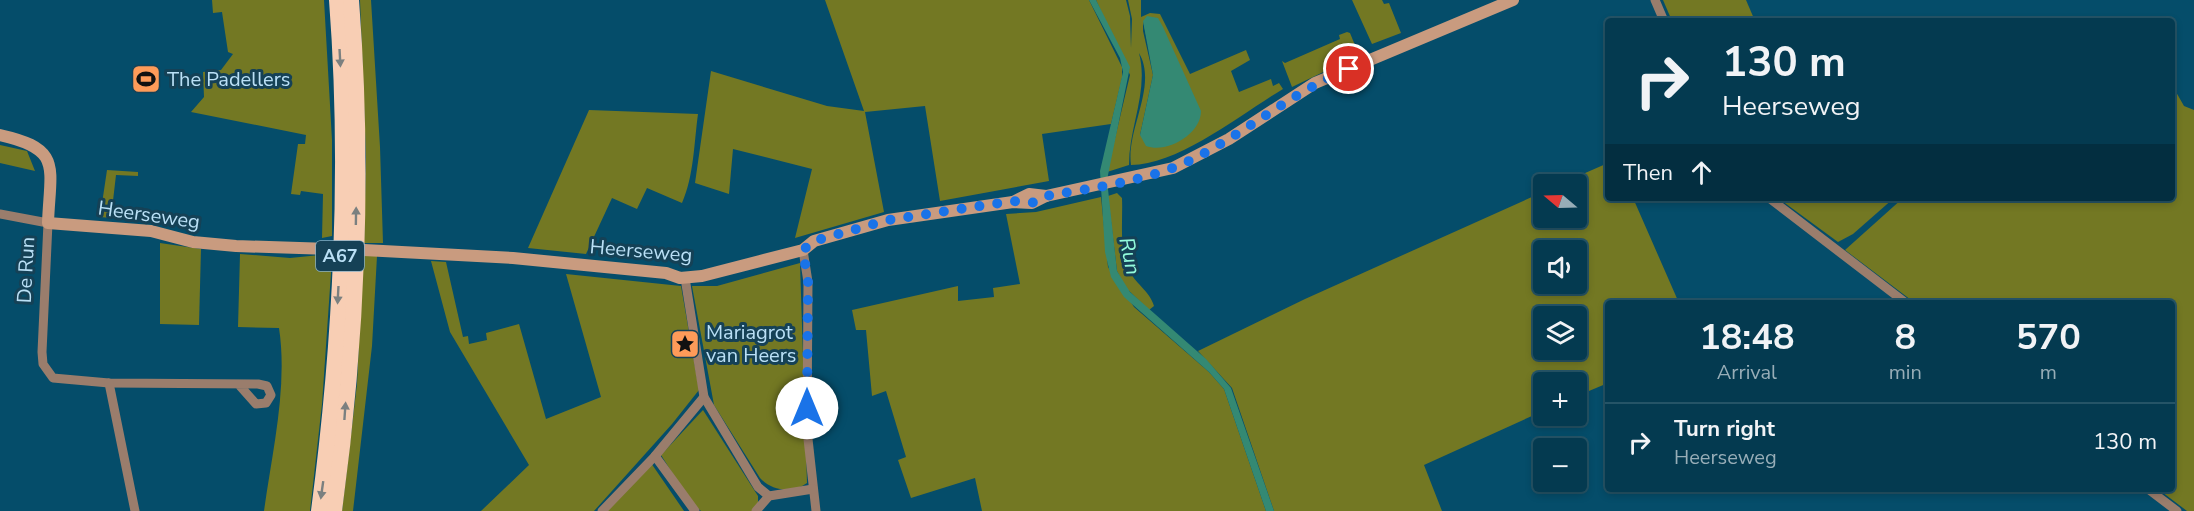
<!DOCTYPE html>
<html lang="en">
<head>
<meta charset="utf-8">
<style>
  :root { --surface:#043a50; --page:#12455a; --text:#f1f3f6; --muted:#97adb7; --line:#255467 }
  body { margin:0; font-family:"Nunito Sans",sans-serif; background:var(--page); color:var(--text); height:100vh; display:flex; flex-direction:column; font-size:22px; white-space:nowrap }
  * { box-sizing:border-box; margin:0 }
  p { font-size:20px; color:var(--muted) }
  .icon { flex:none; width:33px; height:33px; fill:none; stroke:currentColor; stroke-width:2; stroke-linecap:round; stroke-linejoin:round }
  .map { position:relative; flex:1; overflow:hidden }
  .details { position:absolute; left:1605px; top:300px; width:570px; height:192px; display:flex; flex-direction:column; background:var(--surface); border-radius:6px; box-shadow:0 3px 9px #0003,0 0 0 2px var(--line) }
  .details>* { flex:none }
  .banner { position:absolute; left:1605px; top:18px; width:570px; height:183px; border-radius:6px; box-shadow:0 3px 9px #0003,0 0 0 2px var(--line); background:#043a50; color:var(--text); overflow:hidden }
  .needle { width:39px; rotate:289deg }
  .buttons { position:absolute; left:1533px; top:174px; display:grid; gap:12px }
  .buttons a { display:grid; place-items:center; width:54px; height:54px; border-radius:6px; background:var(--surface); box-shadow:0 3px 9px #0003,0 0 0 2px var(--line); font-size:30px }
  .pin { position:absolute; display:grid; place-items:center; width:51px; height:51px; color:#fff; margin:-26px; border:3px solid #fff; border-radius:50%; box-shadow:0 2px 6px #0007 }
  .me { position:absolute; width:66px; margin:-33px; rotate:0deg; stroke-linejoin:round; filter:drop-shadow(0 0 4px #0008) }
  .turn { display:flex; align-items:center; gap:21px; height:126px; padding:0 18px; font-size:27px }
  .turn .icon { width:78px; height:78px; stroke-width:2.5 }
  .turn b { display:block; font-size:42px; line-height:51px }
  .then { display:flex; align-items:center; height:57px; padding:0 18px; background:#0003; gap:12px; font-size:22px }
  .eta { display:flex; justify-content:space-evenly; align-items:center; height:102px; text-align:center }
  .eta b { font-size:36px; font-weight:700; line-height:42px }
  ul { padding:0; list-style:none }
  li { display:flex; align-items:center; gap:18px; height:78px; padding:0 18px; border-top:2px solid var(--line) }
  li div { flex:1 }
  li b { display:block; font-size:22px }
  li em { font-style:normal }
  .map>svg:first-child { display:block }
  .green { fill:#737823; fill-rule:evenodd }
  .water { fill:#348973 }
  .lines { fill:none; stroke-linecap:round; stroke-linejoin:round }
  .street { stroke:#9a7d6c; stroke-width:9 }
  .secondary { stroke:#c99b7f; stroke-width:12 }
  .highway { stroke:#f8ceb4; stroke-width:16 }
  .oneway { fill:#7b8080 }
  .route { stroke:#1a73e8; stroke-width:10; stroke-dasharray:0 18 }
  .labels { text-anchor:middle; dominant-baseline:central; stroke-width:6; stroke-linejoin:round; paint-order:stroke }
  .shield { fill:#154156; stroke:#88b0c6; stroke-width:1.5 }
  .shield-label { font-size:18px; font-weight:bold; fill:#bae0f6 }
  .poi-label { font-size:20px; fill:#bae0f6; stroke:#154156; text-anchor:start }
  .street-label { font-size:20px; fill:#bae0f6; stroke:#154156 }
  .water-label { font-size:21px; font-style:italic; fill:#93fbdc; stroke:#154156 }
</style>
</head>
<body>
<div class="map">
<svg width="2194" height="511" viewBox="0 0 2194 511">
  <rect width="100%" height="100%" fill="#054d6a"/>
  <g class="green">
    <polygon points="212,0 324,0 332,140 332,236 322,238 323,194 301,191 300,195 291,194 298,144 305,144 306,135 191,112 204,97 203,72 221,70 233,54 228,52 222,12 213,13"/>
    <polygon points="360,0 371,0 380,147 383,243 364,243 366,157"/>
    <polygon points="825,0 1089,0 1122,67 1122,78 1111,124 1042,134 1049,181 940,201 925,106 865,112 884,212 795,238 812,169 733,149 729,194 695,183 711,71 827,106 864,111"/>
    <path d="M1096,0H1126L1130,16L1131,48L1132,19L1128,0H1141V17L1150,13L1160,14L1190,74L1246,50L1250,60L1231,71L1239,92L1271,79L1273,86L1279,83L1283,89C1241,114 1179,165 1131,165C1126,129 1158,86 1139,53C1149,91 1129,126 1129,165L1107,172L1130,75ZM1143,21L1169,144L1140,135L1153,75L1143,31Z"/>
    <polygon points="1352,0 1382,0 1384,4 1389,3 1401,33 1372,44"/>
    <polygon points="1663,0 1746,0 1755,21 1672,21"/>
    <polygon points="1347,32 1350,33 1359,55 1292,87 1282,61 1285,63 1340,39 1339,35"/>
    <polygon points="2172,85 2184,106 2194,110 2194,511 2187,511 2158,489 2172,489 2172,303 1915,303 1845,250 1903,198 2172,198"/>
    <path d="M589,110L698,114C694,143 694,176 682,203L647,188L637,209L612,198L586,254L528,248Z"/>
    <polygon points="0,145 27,151 35,171 0,163"/>
    <path d="M1608,163V198H1633L1679,303H1608V383L1577,396L1576,382H1544L1543,411L1424,465L1442,511H1274L1232,388L1198,351L1305,299L1543,192L1544,218H1576V184H1560ZM1544,250H1576V284H1544ZM1544,316H1576V350H1544Z"/>
    <polygon points="107,170 138,172 138,176 116,175 111,218 100,217"/>
    <path d="M1117,193L1122,198C1123,220 1119,247 1128,268C1134,283 1150,291 1154,306L1149,310L1125,287L1117,271L1108,196Z"/>
    <polygon points="1101,197 1108,267 1134,307 1209,372 1224,389 1266,511 982,511 975,478 911,498 898,460 906,457 886,391 872,396 866,330 856,330 852,310 958,286 958,301 994,297 993,288 1020,284 1006,214 1036,212"/>
    <polygon points="1778,198 1894,198 1853,234 1838,242"/>
    <polygon points="160,243 201,249 199,325 160,324"/>
    <path d="M240,254L290,258L330,254L331,273L322,404L310,511H264C272,452 288,387 279,328L238,327Z"/>
    <polygon points="363,256 377,256 372,346 353,511 342,511 357,384"/>
    <polygon points="431,261 446,262 463,337 468,336 469,344 487,340 486,333 519,324 546,419 601,397 566,274 681,286 699,390 672,424 594,511 481,511 529,465 450,332"/>
    <path d="M800,263L807,483C792,494 772,491 760,478L714,405L692,286H717Z"/>
    <polygon points="703,410 758,496 758,506 753,511 701,511 690,501 661,455"/>
    <polygon points="651,463 684,511 606,511"/>
  </g>
  <g class="water">
    <polygon points="1089,0 1096,0 1130,67 1107,180 1117,271 1130,292 1206,359 1231,388 1274,511 1266,511 1224,389 1209,372 1124,297 1111,277 1105,252 1100,171 1123,72 1120,58"/>
    <path d="M1147,16L1158,18L1163,27L1201,111C1201,134 1167,154 1146,146L1140,135L1153,75L1143,21Z"/>
  </g>
  <g class="lines">
    <g class="street">
      <polyline points="1655,0 1664,21"/>
      <polyline points="1769,198 1906,303"/>
      <polyline points="0,214 48,223 42,352 43,364 53,378 109,383 258,384 267,386 271,395 266,403 256,404 240,386"/>
      <polyline points="803,250 808,282 807,430 816,511"/>
      <polyline points="685,278 704,397 758,487 769,496"/>
      <polyline points="109,383 135,511"/>
      <polyline points="655,456 695,511"/>
      <polyline points="2148,489 2177,511"/>
      <polyline points="602,511 655,456 704,397"/>
      <polyline points="756,511 769,496 813,489"/>
    </g>
    <g class="secondary">
      <path d="M0,135C63,149 50,167 48,223L151,231L193,242L236,246L330,249"/>
      <polyline points="1013,202 1029,194 1046,196"/>
      <polyline points="364,250 513,258 666,273 680,278 702,276 803,250 814,241 888,220 1013,202 1032,203 1046,196 1173,168 1229,139 1315,83 1513,0"/>
    </g>
    <g class="highway">
      <path d="M319,511C341,343 350,169 337,0"/>
      <path d="M334,511C357,343 364,169 351,0"/>
    </g>
  </g>
  <defs><path id="oneway-solid" d="M-6-.8H1V-3.2L6.5 0L1 3.2V.8H-6Z" transform="scale(1.5)"/></defs>
  <g class="oneway">
    <use href="#oneway-solid" transform="translate(340 58) rotate(87)"/>
    <use href="#oneway-solid" transform="translate(356 216) rotate(-89)"/>
    <use href="#oneway-solid" transform="translate(338 295) rotate(93)"/>
    <use href="#oneway-solid" transform="translate(345 411) rotate(-86)"/>
    <use href="#oneway-solid" transform="translate(322 490) rotate(98)"/>
  </g>
  <g class="lines">
    <path class="route" d="M807,408L808,282L803,250L814,241L888,220L1013,201L1032,203L1046,196C1093,188 1148,181 1191,160C1246,133 1292,92 1349,69"/>
  </g>
  <defs>
    <g id="stadium-square" transform="scale(1.5)"><rect x="-9" y="-9" width="18" height="18" rx="4" fill="#fe9b59" stroke="#154156"/><path d="M0-5a6.5 5 0 1 0 0 10a6.5 5 0 1 0 0-10ZM-3.5-1.8h7v3.6h-7Z" fill="#111"/></g>
    <g id="sight-square" transform="scale(1.5)"><rect x="-9" y="-9" width="18" height="18" rx="4" fill="#fe9b59" stroke="#154156"/><path d="M0-6L1.8-2.2L6-1.7L2.9 1.2L3.7 5.4L0 3.3L-3.7 5.4L-2.9 1.2L-6-1.7L-1.8-2.2Z" fill="#111"/></g>
  </defs>
  <g fill-rule="evenodd">
    <use href="#stadium-square" x="146" y="79"/>
    <use href="#sight-square" x="685" y="344"/>
  </g>
  <g class="labels">
    <rect class="shield" x="316" y="241" width="48" height="30" rx="4.5"/>
    <g class="shield-label">
      <text x="340" y="256">A67</text>
    </g>
    <g class="poi-label">
      <text x="167" y="79">The Padellers</text>
      <text x="706" y="332">Mariagrot<tspan x="706" dy="23">van Heers</tspan></text>
    </g>
    <g class="street-label">
      <text transform="translate(149 215) rotate(8)">Heerseweg</text>
      <text transform="translate(641 251) rotate(5)">Heerseweg</text>
      <text transform="translate(26 270) rotate(-87)">De Run</text>
    </g>
    <g class="water-label">
      <text transform="translate(1130 256) rotate(78)">Run</text>
    </g>
  </g>
</svg>
<div class="buttons">
<a><svg class="needle" viewBox="-14 -14 28 28"><path d="M0-13l5 13h-10z" fill="#e53935"/><path d="M0 13l5-13h-10z" fill="#97adb7"/></svg></a>
<a><svg class="icon" aria-label="sound" viewBox="0 0 24 24"><path d="M4 9h4l5-4v14l-5-4H4zM17 9q2 3 0 6"/></svg></a>
<a><svg class="icon" aria-label="layers" viewBox="0 0 24 24"><path d="M12 4l9 5-9 5-9-5zM3 14l9 5 9-5"/></svg></a>
<a>+</a>
<a>−</a>
</div>
<div class="pin" style="left:1349px;top:69px;background:#d93025"><svg class="icon" aria-label="arrive" viewBox="0 0 24 24"><path d="M6 21V4h12l-3 4 3 4H6"/></svg></div>
<svg class="me" style="left:807px;top:408px" viewBox="-20 -20 40 40"><circle r="19" fill="#fff"/><path d="M0-13L10 11 0 6-10 11z" fill="#1a73e8"/></svg>
<div class="banner">
<div class="turn"><svg class="icon" aria-label="right" viewBox="0 0 24 24"><path d="M7 20v-9h11M14 6l5 5-5 5"/></svg><div><b>130 m</b>Heerseweg</div></div>
<div class="then">Then<svg class="icon" aria-label="ahead" viewBox="0 0 24 24"><path d="M12 20V5M6 11l6-6 6 6"/></svg></div>
</div>
<section class="details">
<div class="eta">
<div><b>18:48</b><p>Arrival</p></div>
<div><b>8</b><p>min</p></div>
<div><b>570</b><p>m</p></div>
</div>
<ul>
<li><svg class="icon" aria-label="right" viewBox="0 0 24 24"><path d="M7 20v-9h11M14 6l5 5-5 5"/></svg><div><b>Turn right</b><p>Heerseweg</p></div><em>130 m</em></li>
</ul>
</section>
</div>
</body>
</html>
